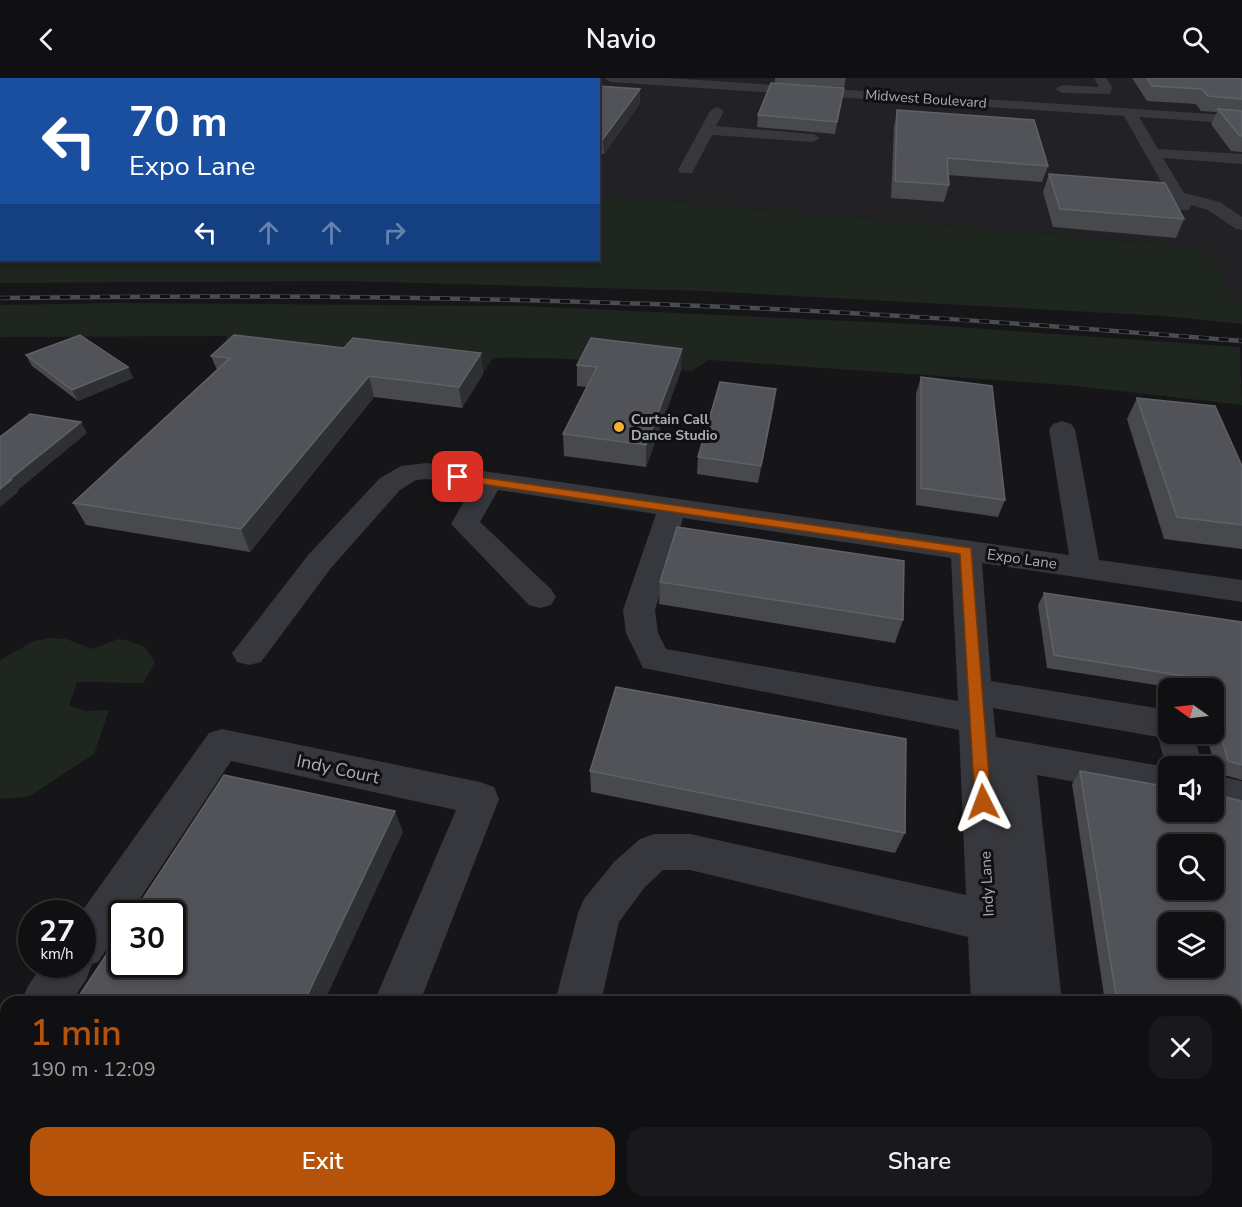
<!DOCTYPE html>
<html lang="en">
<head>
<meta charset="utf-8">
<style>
  :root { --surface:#101012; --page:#19191b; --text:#f1f3f6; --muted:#9c9d9f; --line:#303032; --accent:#b45309 }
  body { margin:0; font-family:"Nunito Sans",sans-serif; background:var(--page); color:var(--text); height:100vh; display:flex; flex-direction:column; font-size:22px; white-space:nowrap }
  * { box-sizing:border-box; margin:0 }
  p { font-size:20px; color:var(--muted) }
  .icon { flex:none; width:33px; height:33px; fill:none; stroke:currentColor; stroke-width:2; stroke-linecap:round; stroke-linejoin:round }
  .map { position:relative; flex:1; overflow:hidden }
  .side { position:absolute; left:0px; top:918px; width:1242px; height:212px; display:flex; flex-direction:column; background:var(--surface); border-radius:18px 18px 0 0; box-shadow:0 3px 9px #0003,0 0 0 2px var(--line) }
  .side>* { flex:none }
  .hud { position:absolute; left:0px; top:0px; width:600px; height:183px; box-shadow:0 3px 9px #0003,0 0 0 2px var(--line); background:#1a4fa0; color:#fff; overflow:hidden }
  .needle { width:39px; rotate:284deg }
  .tools { position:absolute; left:1158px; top:600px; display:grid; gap:12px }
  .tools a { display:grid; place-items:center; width:66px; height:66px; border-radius:12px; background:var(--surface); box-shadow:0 3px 9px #0003,0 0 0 2px var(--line); font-size:30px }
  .speed { position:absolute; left:18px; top:822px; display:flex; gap:12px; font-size:30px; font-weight:700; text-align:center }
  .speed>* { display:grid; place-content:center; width:78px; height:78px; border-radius:50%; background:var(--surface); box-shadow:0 3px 9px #0003,0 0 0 2px var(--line); line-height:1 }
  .speed small { font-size:15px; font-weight:400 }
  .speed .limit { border:3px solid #111; border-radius:9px; background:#fff; color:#111 }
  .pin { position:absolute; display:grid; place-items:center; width:51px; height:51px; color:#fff; margin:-26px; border-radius:12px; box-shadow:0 3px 9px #0006 }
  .me { position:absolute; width:66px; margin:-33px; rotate:357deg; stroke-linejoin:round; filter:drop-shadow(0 0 4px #0008) }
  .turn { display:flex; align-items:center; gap:21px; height:126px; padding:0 30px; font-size:27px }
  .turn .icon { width:78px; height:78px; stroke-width:2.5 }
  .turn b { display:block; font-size:42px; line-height:51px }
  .lanes { display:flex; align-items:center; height:57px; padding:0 30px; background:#0003; justify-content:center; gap:30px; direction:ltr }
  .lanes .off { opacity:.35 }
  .round { display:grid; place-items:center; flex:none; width:63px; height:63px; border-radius:18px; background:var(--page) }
  .headline { display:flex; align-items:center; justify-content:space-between; height:102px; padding:0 30px }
  h1 { font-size:36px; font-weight:600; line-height:45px; color:var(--accent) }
  .button { display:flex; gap:12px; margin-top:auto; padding:12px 30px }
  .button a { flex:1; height:69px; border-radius:18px; background:var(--accent); color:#fff; font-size:24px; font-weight:600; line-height:69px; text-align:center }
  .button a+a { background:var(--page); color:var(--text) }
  header { display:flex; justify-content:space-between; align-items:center; height:78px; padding:0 30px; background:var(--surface); font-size:27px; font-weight:600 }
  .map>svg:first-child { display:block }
  .built { fill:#222225 }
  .green { fill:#1e261f }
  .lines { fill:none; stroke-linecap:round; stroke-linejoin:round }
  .minor { fill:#37383d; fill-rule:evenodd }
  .rail-casing { stroke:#4a4c52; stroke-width:4.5 }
  .rail { stroke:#111113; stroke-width:3; stroke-dasharray:10; stroke-linecap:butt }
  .wall { fill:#47494d; fill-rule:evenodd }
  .shaded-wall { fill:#2f3033 }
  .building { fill:#525359; stroke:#5f6168; stroke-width:1.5; fill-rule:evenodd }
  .route { fill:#b45309; stroke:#753606; stroke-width:1.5 }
  .poi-dot { fill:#f2b134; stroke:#111113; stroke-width:2 }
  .labels { text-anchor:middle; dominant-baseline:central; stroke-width:6; stroke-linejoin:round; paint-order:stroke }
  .far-street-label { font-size:14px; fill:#a8adb8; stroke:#111113 }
  .far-poi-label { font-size:14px; font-weight:bold; fill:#a8adb8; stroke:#111113; text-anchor:start }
  .street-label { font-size:15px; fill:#a8adb8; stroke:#111113 }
  .near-street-label { font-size:18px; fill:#a8adb8; stroke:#111113 }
</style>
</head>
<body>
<header><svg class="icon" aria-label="back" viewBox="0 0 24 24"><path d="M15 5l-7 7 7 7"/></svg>Navio<svg class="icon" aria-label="search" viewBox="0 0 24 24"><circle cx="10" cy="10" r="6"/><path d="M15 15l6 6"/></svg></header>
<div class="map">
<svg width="1242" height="1129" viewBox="0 0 1242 1129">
  <rect width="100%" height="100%" fill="#161618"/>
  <polygon class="built" points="22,0 1242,0 1242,226 1238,226 1208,170 599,117 598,2 18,2"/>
  <g class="green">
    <polygon points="0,106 2,182 598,182 599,117 1208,170 1238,225 1242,226 1242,246 1164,238 702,213 345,203 0,205"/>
    <path d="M118,225L525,228L915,246L1240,269L1242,327L1067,307L709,282L692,293C625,285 561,278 493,280L483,296L224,270L227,258L0,259V227Z"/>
    <polygon points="51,560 66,561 93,571 118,561 129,563 145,569 155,584 143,605 77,604 69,628 85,633 109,632 94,676 28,719 0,721 0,582 34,563"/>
  </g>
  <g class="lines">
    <g class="minor">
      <polygon points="3,0 18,0 2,2"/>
      <polygon points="128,0 143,0 127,2"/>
      <polygon points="204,0 217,0 203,2"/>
      <polygon points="370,0 383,0 369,2"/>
      <polygon points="604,0 668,0 1242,38 1242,46 1139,39 1158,71 1242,76 1242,86 1163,80 1184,115 1220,124 1242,139 1242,152 1236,151 1208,132 1191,127 1189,132 1177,132 1124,38 610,4"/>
      <polygon points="1094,0 1106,0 1112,9 1110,16 1062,15 1055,11 1062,7 1099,9"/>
      <polygon points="717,29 724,33 716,48 813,56 820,60 813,64 712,57 692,95 680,95 678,92 710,33"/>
      <rect x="0" y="51" width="2" height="8"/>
      <path d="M1062,343L1071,346L1075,351L1099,482L1242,502V524L982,485L991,603L1168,632V656H1193L1203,688H1168V721L1037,697L1062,924H971L968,859L690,792H663L644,810L619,844L601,924H555L578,835L584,821L614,784L640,761L654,756H690L966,817L959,652L643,590L626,555L623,532L656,436L498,412L480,444L551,511L556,519L551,527L540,530L529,527L451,446L473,408L427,401L416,402L400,412L331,490L261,584L249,587L237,584L232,575L309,476L380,400L401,388L427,385L1069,477L1049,351L1053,346ZM683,440L951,480L958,623L666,571L658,555L655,532ZM993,630L1158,659L1166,689L996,659Z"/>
      <polygon points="222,651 480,704 494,709 499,721 420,924 374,924 456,732 231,683 130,836 122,836 122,848 98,884 92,886 86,902 71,924 21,924 28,908 43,886 82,886 82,836 80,836 209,655"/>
      <polygon points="1214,697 1242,703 1242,735 1214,729"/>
      <polygon points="6,956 6,1010 0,1012 0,958"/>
      <polygon points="289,1124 342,1124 340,1129 286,1129"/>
      <polygon points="529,1124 591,1124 594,1129 531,1129"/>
      <polygon points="978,1124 1084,1124 1085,1129 978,1129"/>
    </g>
    <g class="rail-casing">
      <path id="rail" d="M0,220C206,217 412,218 618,225C827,231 1034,246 1242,263"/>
    </g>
    <use href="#rail" class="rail"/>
  </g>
  <g class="wall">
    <polygon points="775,0 846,0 844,9 775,5"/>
    <polygon points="1132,0 1234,0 1242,1 1242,74 1231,73 1211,46 1217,34 1201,33 1196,26 1147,23"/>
    <polygon points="598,8 640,25 604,76 598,76"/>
    <polygon points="844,10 835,56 757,49 758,37"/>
    <polygon points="897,32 1048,88 1042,104 948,97 949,107 944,124 891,120 894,48"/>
    <polygon points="1049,96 1184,141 1176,160 1053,149 1043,114"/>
    <polygon points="344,270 481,275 483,296 462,330 374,319 250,474 86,447 73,425 217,292 211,278"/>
    <polygon points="26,277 128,289 133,300 78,323 32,288"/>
    <polygon points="577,287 681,292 646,389 564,378 563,356 587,309 577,308"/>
    <polygon points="921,299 1005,422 998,439 916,427 916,316"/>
    <polygon points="1137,320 1242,388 1242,471 1164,461 1127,341"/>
    <polygon points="774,328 758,405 697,396 698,379"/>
    <polygon points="660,504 903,542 895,565 659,526"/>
    <polygon points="1044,515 1242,544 1242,702 1217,695 1206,656 1214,656 1214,610 1175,610 1047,590 1038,527"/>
    <polygon points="590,693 905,755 895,775 591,714"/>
    <path d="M1080,693L1168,709V734H1214V707L1223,709L1225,719L1242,723V1129H1136L1135,1124H1236V924H1105L1072,706ZM1168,766H1214V812H1168ZM1168,844H1214V890H1168Z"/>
  </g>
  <g class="shaded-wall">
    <polygon points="284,0 306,0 303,2 282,2"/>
    <polygon points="640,11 640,25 604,76 603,61"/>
    <polygon points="682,271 681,292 646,389 646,367"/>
    <polygon points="481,275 483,296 462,330 459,309"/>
    <polygon points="128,289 133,300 78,323 72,312"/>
    <polygon points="369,298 374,319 250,474 241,451"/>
    <polygon points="776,311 774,328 758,405 761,388"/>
    <polygon points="81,344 87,355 18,412 18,414 0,429 0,411 9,402"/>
    <polygon points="395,733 403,754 324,924 304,924"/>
    <polygon points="209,1124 232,1124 229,1129 206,1129"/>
  </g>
  <g class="building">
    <polygon points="225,0 284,0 282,2 222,2"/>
    <polygon points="429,0 476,0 498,2 427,2"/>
    <polygon points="1147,0 1234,0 1242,1 1242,21 1208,18 1202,11 1152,8"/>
    <polygon points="771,5 844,10 837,44 758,37"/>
    <polygon points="598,8 640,11 603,61 598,60"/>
    <polygon points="1218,31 1242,33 1242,58 1239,57"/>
    <polygon points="897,32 1034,42 1048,88 947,80 949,107 895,103"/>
    <polygon points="1049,96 1165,105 1184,141 1060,131"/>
    <polygon points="80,257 128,289 72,312 26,277"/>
    <polygon points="234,257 344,270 353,260 481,275 459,309 369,298 241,451 73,425 230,280 211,278"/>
    <polygon points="591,260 682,271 646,367 563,356 597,289 577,287"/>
    <polygon points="921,299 992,308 1005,422 921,410"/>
    <polygon points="720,304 776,311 761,388 698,379"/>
    <polygon points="1137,320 1215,328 1242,388 1242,447 1177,439"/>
    <polygon points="30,336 81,344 9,402 11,402 0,411 0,359"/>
    <polygon points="677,449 904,483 903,542 660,504"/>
    <polygon points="1044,515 1242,544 1242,687 1228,683 1214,634 1214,610 1206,610 1203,601 1054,577"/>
    <polygon points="616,609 906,661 905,755 590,693"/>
    <path d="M1080,693L1168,709V734H1214V707L1223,709L1225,719L1242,723V1129H1150L1149,1124H1236V924H1117ZM1168,766H1214V812H1168ZM1168,844H1214V890H1168Z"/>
    <polygon points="224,697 395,733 304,924 75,924 122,853 122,886 172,886 172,836 133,836"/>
    <polygon points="6,1028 6,1124 209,1124 206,1129 0,1129 0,1037"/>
  </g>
  <polygon class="route" points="458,396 971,470 991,724 988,729 983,731 977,729 975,724 960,476 454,402 454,397"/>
  <circle class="poi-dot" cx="619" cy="349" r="6"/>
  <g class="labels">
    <g class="far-street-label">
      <text transform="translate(926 21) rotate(4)">Midwest Boulevard</text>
    </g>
    <g class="far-poi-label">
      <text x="631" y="341">Curtain Call<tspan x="631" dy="16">Dance Studio</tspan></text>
    </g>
    <g class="street-label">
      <text transform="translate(1022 481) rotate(8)">Expo Lane</text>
      <text transform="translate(987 806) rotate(-93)">Indy Lane</text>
    </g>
    <g class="near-street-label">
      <text transform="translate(338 691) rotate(12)">Indy Court</text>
    </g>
  </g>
</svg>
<div class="tools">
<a><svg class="needle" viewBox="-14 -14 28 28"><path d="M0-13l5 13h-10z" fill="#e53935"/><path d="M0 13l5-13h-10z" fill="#9c9d9f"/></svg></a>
<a><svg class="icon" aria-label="sound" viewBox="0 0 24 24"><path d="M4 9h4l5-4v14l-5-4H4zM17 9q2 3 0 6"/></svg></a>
<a><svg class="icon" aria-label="search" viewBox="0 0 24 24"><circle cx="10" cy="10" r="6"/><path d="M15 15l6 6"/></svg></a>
<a><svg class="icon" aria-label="layers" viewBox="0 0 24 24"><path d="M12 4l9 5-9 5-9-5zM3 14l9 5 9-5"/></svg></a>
</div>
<div class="speed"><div>27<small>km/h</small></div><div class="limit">30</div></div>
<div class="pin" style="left:458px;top:399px;background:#d93025"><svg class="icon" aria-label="arrive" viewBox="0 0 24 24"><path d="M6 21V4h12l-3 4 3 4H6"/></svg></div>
<svg class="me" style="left:983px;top:724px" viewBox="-20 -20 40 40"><path d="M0-17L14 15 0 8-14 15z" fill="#b45309" stroke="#fff" stroke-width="4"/></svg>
<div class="hud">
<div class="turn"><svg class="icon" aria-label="left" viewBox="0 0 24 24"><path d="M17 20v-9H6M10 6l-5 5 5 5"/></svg><div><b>70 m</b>Expo Lane</div></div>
<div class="lanes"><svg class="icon" aria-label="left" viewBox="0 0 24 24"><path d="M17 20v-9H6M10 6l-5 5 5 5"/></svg><svg class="icon off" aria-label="ahead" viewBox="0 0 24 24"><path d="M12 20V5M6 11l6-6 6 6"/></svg><svg class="icon off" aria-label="ahead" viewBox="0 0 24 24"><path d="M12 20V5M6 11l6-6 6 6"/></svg><svg class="icon off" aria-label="right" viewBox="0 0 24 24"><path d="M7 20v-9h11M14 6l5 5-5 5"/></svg></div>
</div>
<section class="side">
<div class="headline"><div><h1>1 min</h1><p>190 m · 12:09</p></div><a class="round"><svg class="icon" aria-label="close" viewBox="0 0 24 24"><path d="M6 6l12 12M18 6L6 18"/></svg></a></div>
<div class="button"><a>Exit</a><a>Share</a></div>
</section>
</div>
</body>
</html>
